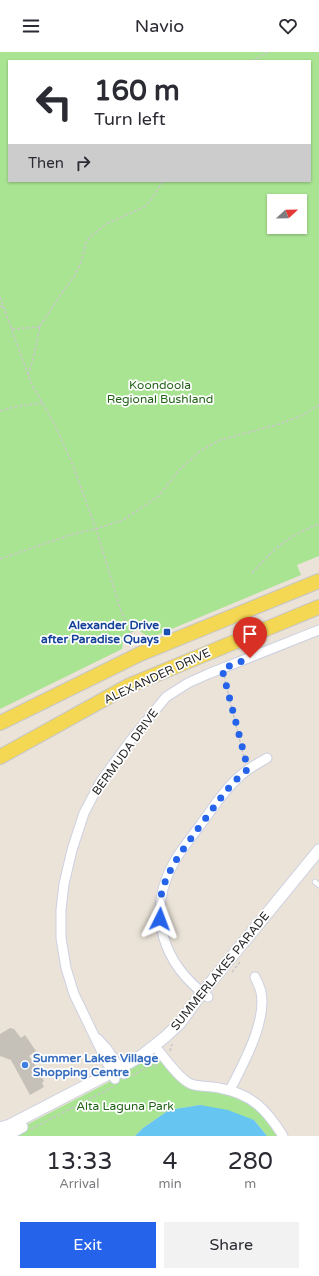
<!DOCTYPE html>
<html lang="en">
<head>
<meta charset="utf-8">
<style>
  :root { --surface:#fff; --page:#f2f2f3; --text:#2b2b33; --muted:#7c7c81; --accent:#2563eb }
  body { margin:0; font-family:"Varela Round",sans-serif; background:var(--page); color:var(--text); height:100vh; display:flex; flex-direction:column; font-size:15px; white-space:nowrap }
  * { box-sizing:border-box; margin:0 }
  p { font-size:13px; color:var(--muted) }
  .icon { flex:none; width:22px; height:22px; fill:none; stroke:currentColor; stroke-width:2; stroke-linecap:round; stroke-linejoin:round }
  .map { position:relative; height:1084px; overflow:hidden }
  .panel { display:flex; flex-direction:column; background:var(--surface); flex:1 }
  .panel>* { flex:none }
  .top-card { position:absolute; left:8px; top:8px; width:303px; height:122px; border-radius:0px; box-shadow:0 1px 3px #0004; background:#fff; color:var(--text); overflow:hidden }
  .needle { width:26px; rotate:68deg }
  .tools { position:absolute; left:267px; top:142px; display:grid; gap:8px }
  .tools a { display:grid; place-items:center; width:40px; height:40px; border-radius:0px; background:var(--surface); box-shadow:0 1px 3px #0004; font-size:20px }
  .pin { position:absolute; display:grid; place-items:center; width:34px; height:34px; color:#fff; margin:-41px -17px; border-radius:50% 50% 50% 0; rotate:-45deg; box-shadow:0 0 4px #0007 }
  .pin .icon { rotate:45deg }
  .me { position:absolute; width:44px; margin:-22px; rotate:3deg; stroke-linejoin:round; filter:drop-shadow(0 0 3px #0008) }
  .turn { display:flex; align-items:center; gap:14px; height:84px; padding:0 20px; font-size:18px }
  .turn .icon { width:52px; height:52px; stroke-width:2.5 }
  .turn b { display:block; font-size:28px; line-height:34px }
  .then { display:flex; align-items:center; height:38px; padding:0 20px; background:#0003; gap:8px; font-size:15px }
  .eta { display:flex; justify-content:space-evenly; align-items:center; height:68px; text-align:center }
  .eta b { font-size:24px; font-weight:600; line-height:28px }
  .button { display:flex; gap:8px; margin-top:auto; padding:8px 20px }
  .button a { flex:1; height:46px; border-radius:0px; background:var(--accent); color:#fff; font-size:16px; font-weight:600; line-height:46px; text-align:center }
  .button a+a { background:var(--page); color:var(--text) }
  header { display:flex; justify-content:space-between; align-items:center; height:52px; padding:0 20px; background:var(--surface); font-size:18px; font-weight:600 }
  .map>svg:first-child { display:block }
  .green { fill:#a9e492; fill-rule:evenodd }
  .water { fill:#66c5f1 }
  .building { fill:#c5c0b8 }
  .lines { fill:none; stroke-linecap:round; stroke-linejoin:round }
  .service-casing { stroke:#cdd0e1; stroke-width:6 }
  .minor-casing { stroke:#cdd0e1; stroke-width:11 }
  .tertiary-casing { stroke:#cdd0e1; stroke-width:13 }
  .primary-casing { stroke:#c7c7c7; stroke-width:16 }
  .path { stroke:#c7c7c7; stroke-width:1.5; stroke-dasharray:3 2; stroke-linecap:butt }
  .service { stroke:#fff; stroke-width:4.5 }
  .minor { stroke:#fff; stroke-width:9 }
  .tertiary { stroke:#fff; stroke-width:11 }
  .primary { stroke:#f4d753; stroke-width:14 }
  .route { stroke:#2563eb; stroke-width:7; stroke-dasharray:0 12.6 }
  .transit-dot { fill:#1a4fb4; stroke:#fff; stroke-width:1.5 }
  .shop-dot { fill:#3f7fe0; stroke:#fff; stroke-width:1.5 }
  .labels { text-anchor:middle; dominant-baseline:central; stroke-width:3.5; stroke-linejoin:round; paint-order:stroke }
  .park-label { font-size:12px; fill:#236417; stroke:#fff }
  .transit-label { font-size:12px; font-weight:bold; fill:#164399; stroke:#fff; text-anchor:end }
  .street-label { font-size:12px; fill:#272727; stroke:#fff }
  .shop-label { font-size:12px; font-weight:bold; fill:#366cbe; stroke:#fff; text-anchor:start }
</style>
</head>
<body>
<header><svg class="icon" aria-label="menu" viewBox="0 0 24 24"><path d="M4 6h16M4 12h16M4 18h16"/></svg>Navio<svg class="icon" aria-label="heart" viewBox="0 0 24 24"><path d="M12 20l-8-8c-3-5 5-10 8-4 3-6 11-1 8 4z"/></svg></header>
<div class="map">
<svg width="319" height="1084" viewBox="0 0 319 1084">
  <rect width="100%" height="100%" fill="#ebe3d8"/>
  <g class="green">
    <path d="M0,0H319V504L297,513L301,523L150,586L138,578L124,583L122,597L0,657ZM9,9H310V129H9ZM274,149H300V175H274Z"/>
    <polygon points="159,999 183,1026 246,1044 283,1084 267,1084 254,1068 200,1053 169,1058 143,1076 135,1084 5,1084 115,1027"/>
  </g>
  <polygon class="water" points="200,1053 228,1058 254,1068 267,1084 135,1084 143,1076 169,1058"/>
  <polygon class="building" points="10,976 14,977 21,986 25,983 36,999 29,1004 39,1019 44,1029 42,1031 44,1035 30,1043 11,1008 0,1004 0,982"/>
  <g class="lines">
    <g class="service-casing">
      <polyline id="service" points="315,830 319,833"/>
    </g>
    <g class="minor-casing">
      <g id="minor">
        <path d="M208,945C163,912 146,862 173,812C180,798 192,785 201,772C213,756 224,738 239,725C247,717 257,712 267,706"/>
        <polyline points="98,987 107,997 124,1022"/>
        <path d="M155,994C163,1004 180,1028 191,1032C199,1035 210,1034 219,1036C252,1042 266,1057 283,1084"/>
        <polyline points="115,1027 74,942 66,916 61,886 61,858 64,832 72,798 84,761 101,729 131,688 166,645 188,631 208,622 319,578"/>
        <path d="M230,1038C243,1012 267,970 261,940C260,935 257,930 255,925"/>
      </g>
    </g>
    <g class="tertiary-casing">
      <g id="tertiary">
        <polyline points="0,1076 10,1073 120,1016 141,1004 165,985 180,971 202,941 319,798"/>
        <polyline points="5,1084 22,1075"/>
      </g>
    </g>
    <g class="primary-casing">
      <g id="primary">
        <polyline points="0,671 140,602 319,529"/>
        <polyline points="0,705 128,634 319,555"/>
      </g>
    </g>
    <g class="path">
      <polyline points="252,9 268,0"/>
      <polyline points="0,245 31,331 55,373 72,411 96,477 121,559 136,593"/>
      <polyline points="0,254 5,257"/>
      <polyline points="12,277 40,275"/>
      <polyline points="28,323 34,304 40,274 63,239 74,225 81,210 86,191 89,186 106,172 144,155 151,148 163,129"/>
      <polyline points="0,359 18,354 42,351"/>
      <polyline points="0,507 73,482 96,477 123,468 159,444 178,419 200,399 220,388 279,372 301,364 319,353"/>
      <path d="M252,521C276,495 286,485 319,472"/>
      <polyline points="224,624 245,710"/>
      <polyline points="232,920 240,910"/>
      <polyline points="170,999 172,992"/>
      <polyline points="132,1024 148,1014 159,1013"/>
      <polyline points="31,1077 113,1035"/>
    </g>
    <use href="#service" class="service"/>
    <use href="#minor" class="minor"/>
    <use href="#tertiary" class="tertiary"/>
    <use href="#primary" class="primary"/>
  </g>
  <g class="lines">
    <path class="route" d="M160,867C159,856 160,844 164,833C172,810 188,791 202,771C217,752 229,732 248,717L222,617L250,606"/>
  </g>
  <rect class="transit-dot" x="163" y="576" width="8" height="8" rx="2"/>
  <circle class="shop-dot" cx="25" cy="1013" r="4"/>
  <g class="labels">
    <g class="park-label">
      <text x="160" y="333">Koondoola<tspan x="160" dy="14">Regional Bushland</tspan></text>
      <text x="125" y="1054">Alta Laguna Park</text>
    </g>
    <g class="transit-label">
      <text x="159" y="573">Alexander Drive<tspan x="159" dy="14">after Paradise Quays</tspan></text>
    </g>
    <g class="street-label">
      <text transform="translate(157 624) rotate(-25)">ALEXANDER DRIVE</text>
      <text transform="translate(125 700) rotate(-54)">BERMUDA DRIVE</text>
      <text transform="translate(220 919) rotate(-51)">SUMMERLAKES PARADE</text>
    </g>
    <g class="shop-label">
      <text x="33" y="1006">Summer Lakes Village<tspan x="33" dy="14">Shopping Centre</tspan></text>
    </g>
  </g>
</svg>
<div class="tools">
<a><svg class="needle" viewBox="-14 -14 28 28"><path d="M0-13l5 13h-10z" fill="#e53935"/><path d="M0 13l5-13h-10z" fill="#7c7c81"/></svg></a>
</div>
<div class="pin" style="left:250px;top:606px;background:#d93025"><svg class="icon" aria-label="arrive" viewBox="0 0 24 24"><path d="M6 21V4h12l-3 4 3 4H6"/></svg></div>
<svg class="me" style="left:160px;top:867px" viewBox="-20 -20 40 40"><path d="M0-17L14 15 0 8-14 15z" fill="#2563eb" stroke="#fff" stroke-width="4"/></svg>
<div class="top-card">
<div class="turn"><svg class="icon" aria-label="left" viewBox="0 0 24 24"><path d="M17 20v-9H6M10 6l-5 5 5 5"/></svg><div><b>160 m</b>Turn left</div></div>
<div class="then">Then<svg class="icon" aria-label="right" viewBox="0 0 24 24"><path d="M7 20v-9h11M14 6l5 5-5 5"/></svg></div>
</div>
</div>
<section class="panel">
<div class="eta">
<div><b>13:33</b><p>Arrival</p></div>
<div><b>4</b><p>min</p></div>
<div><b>280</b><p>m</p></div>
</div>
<div class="button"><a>Exit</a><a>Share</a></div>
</section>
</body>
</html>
